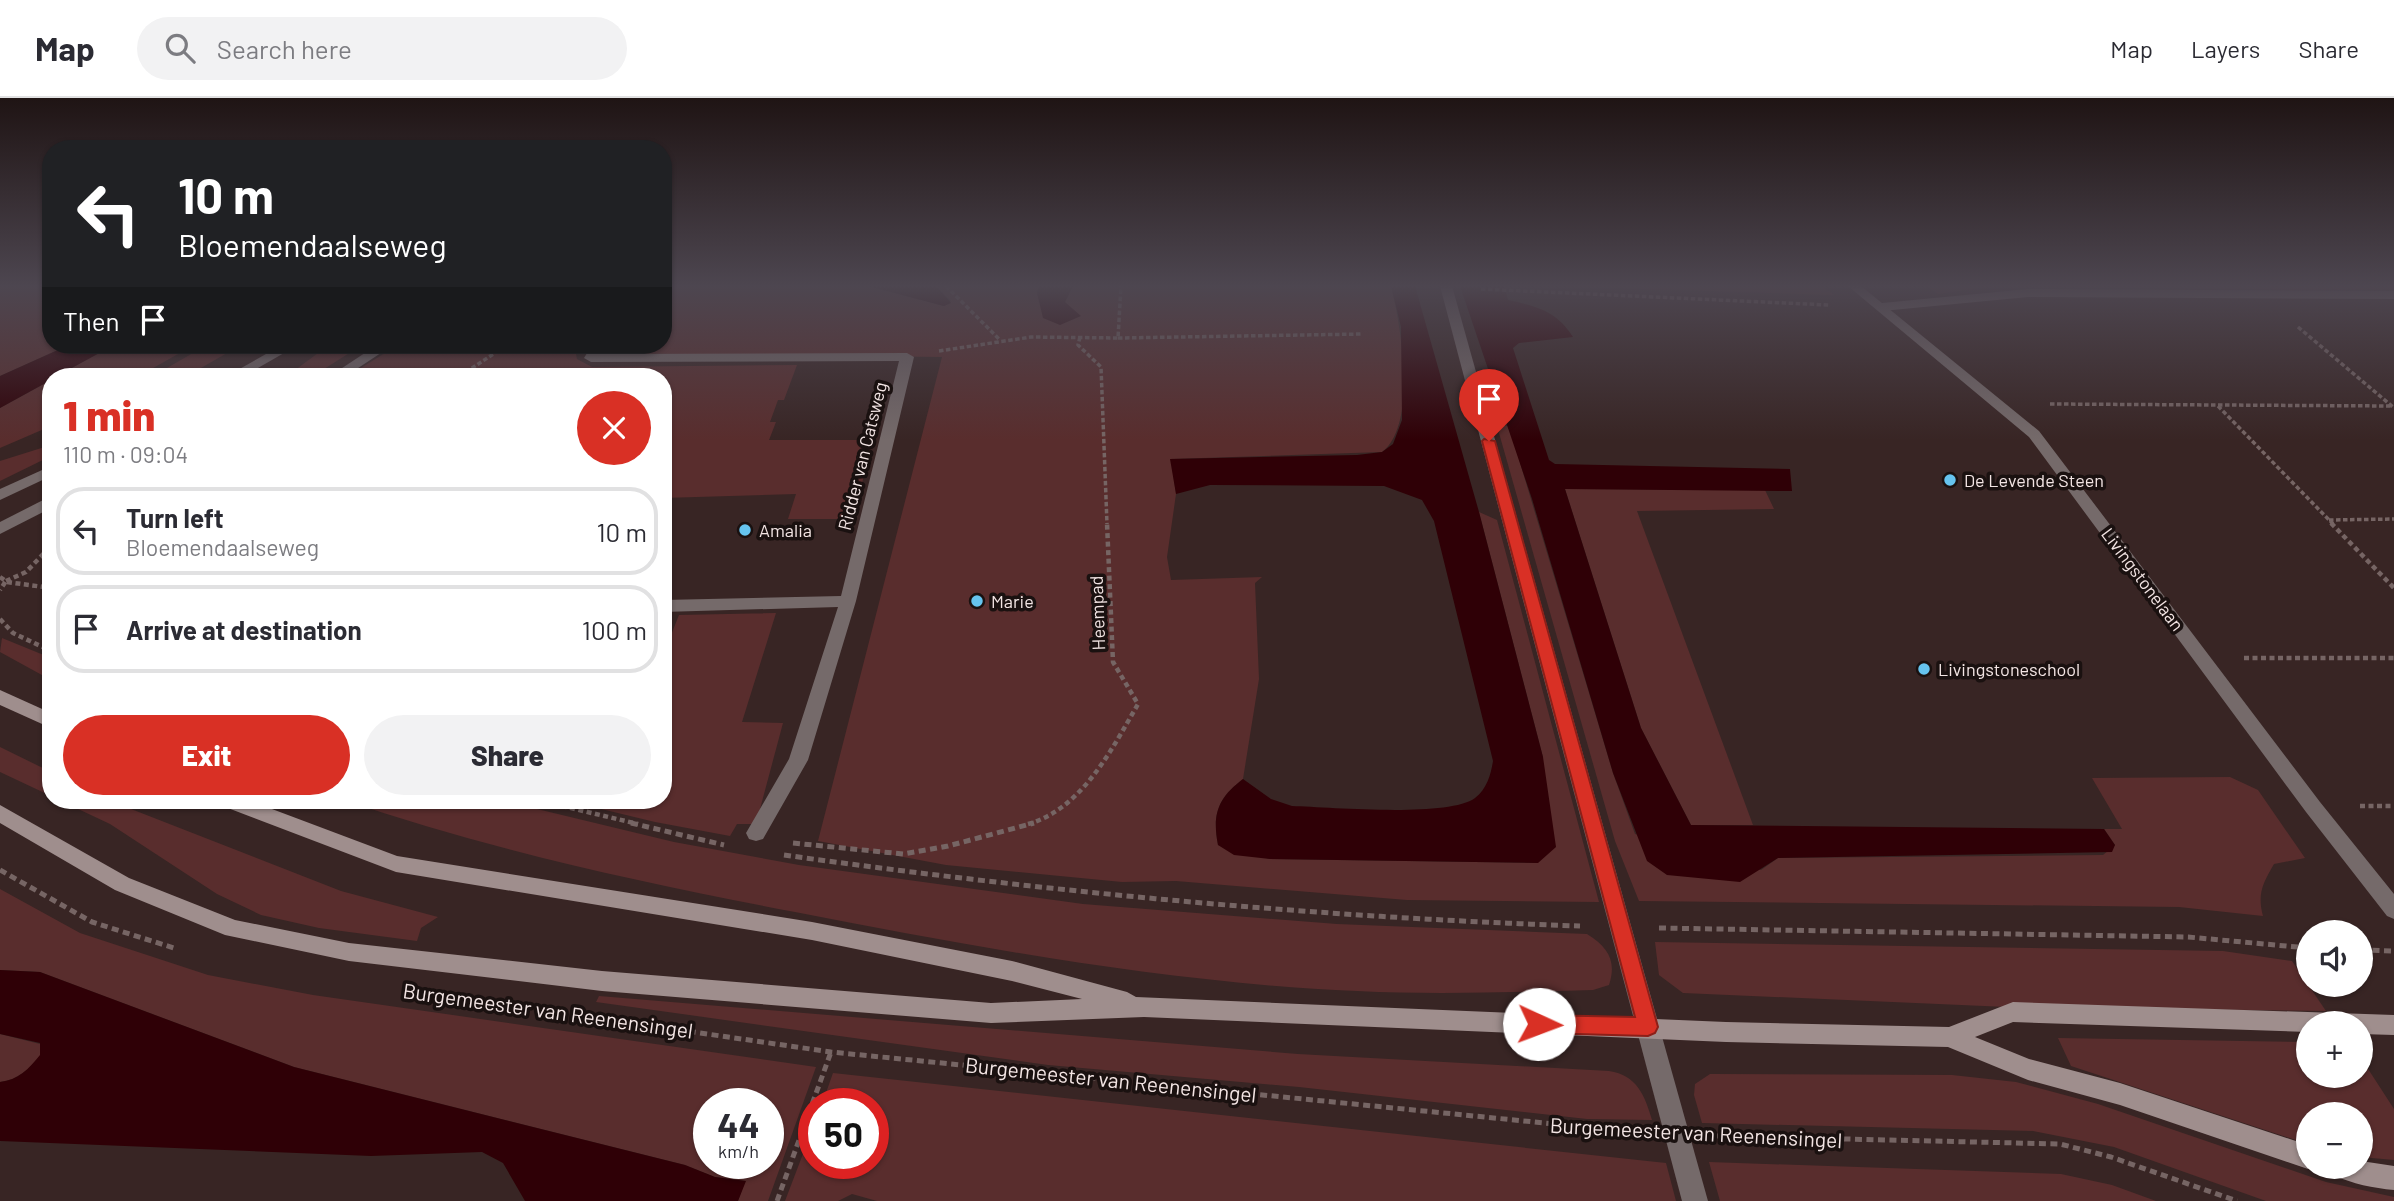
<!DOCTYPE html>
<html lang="en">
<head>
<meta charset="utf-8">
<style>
  :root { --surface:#fff; --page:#f2f2f3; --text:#2b2b33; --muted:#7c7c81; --line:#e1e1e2; --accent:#d93025 }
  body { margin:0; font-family:Barlow,sans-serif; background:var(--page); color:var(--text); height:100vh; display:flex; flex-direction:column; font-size:26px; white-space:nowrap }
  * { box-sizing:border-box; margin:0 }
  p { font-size:23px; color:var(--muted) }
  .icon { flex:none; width:38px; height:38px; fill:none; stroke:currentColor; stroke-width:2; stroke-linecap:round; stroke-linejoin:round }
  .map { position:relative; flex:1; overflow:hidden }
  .side { position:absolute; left:42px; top:270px; width:630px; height:441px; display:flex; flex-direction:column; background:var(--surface); border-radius:28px; box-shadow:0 2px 5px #0004 }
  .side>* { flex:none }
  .hud { position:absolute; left:42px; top:42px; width:630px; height:214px; border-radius:28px; box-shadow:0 2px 5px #0004; background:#202124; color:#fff; overflow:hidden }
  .fabs { position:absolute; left:2296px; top:822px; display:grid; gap:14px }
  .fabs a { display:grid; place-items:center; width:77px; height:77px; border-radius:50%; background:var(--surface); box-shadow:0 2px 5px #0004; font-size:35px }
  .speed { position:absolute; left:693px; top:990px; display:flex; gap:14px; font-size:35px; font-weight:700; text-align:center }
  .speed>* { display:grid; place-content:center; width:91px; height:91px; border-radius:50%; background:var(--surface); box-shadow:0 2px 5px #0004; line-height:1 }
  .speed small { font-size:18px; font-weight:400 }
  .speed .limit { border:10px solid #d22; background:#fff; color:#111 }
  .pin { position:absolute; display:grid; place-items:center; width:60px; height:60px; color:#fff; margin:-72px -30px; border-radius:50% 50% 50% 0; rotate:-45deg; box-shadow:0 0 7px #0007 }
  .pin .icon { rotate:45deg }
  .me { position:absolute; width:77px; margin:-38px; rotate:92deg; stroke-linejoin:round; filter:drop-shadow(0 0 5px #0008) }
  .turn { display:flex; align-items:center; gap:24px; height:147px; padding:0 21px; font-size:32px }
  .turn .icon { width:91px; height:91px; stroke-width:2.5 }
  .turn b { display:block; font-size:49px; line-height:60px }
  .then { display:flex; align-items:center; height:66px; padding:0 21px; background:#0003; gap:14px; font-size:26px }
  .round { display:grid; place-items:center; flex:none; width:74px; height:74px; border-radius:37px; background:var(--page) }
  .headline { display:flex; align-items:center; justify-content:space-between; height:119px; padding:0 21px }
  h1 { font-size:42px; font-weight:800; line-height:52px; color:var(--accent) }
  .action { display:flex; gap:14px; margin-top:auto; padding:14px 21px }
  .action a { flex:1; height:80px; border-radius:42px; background:var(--accent); color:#fff; font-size:28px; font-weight:800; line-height:80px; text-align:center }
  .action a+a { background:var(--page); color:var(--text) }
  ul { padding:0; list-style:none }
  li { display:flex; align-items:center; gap:21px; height:88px; margin:0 14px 10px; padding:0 7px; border:4px solid var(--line); border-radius:28px }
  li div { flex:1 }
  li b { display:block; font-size:26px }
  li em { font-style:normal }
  header { display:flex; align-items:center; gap:42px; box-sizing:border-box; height:98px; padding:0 35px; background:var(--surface); border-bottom:2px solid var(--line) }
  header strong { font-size:33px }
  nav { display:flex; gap:38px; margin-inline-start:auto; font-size:24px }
  .search { width:490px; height:63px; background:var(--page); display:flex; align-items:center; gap:18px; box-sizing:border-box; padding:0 24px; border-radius:38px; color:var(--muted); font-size:26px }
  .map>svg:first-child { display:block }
  .green { fill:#592d2d; fill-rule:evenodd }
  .water { fill:#2f0006 }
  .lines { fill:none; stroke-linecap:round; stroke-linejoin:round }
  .path-far2 { stroke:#766564; stroke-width:3.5; stroke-dasharray:4.5 2.5; stroke-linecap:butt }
  .path-far1 { stroke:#766564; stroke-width:4.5; stroke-dasharray:5 3.5; stroke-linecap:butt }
  .path { stroke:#766564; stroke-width:5; stroke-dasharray:7 4.5; stroke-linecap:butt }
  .minor { fill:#756a6a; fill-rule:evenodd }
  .tertiary { fill:#756a6a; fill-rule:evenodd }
  .secondary { fill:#9f8e8d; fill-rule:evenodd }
  .route { fill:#d93025; stroke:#8d1f18; stroke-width:2 }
  .poi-dot { fill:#66c4ef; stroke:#1a1110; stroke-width:2.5 }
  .labels { text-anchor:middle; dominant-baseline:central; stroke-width:7; stroke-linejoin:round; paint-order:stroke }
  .street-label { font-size:18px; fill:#f3e5e4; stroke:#1a1110 }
  .poi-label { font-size:18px; fill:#f3e5e4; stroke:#1a1110; text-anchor:start }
  .near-street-label { font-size:21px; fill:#f3e5e4; stroke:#1a1110 }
</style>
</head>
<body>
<header>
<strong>Map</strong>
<div class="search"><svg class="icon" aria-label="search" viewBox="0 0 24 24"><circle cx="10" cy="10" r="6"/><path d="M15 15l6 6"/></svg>Search here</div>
<nav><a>Map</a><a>Layers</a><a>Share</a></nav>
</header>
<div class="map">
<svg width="2394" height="1103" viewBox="0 0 2394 1103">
  <rect width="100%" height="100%" fill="#382524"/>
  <g class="green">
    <polygon points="0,188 51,188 51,247 69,247 0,278"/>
    <path d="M663,188H868L944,208L951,203L936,188H1039L1037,195L1065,204L1073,188H1391C1401,228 1418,326 1382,354L1171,361L1176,396L1167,459L1171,482L1262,479L1255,485L1259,581L1243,681C1218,700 1212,716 1218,747L1270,761L1538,765L1543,659L1479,414L1497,422L1599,804L1407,802L1176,783L1122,784L946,767L818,743L942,259L599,255L604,247H663Z"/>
    <polygon points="1549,188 1822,188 1834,197"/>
    <polygon points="1926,188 2394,188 2394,192 1987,189 1938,196"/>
    <polygon points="114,247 194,247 139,278 57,278"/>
    <polygon points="207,247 241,247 187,278 153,278"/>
    <polygon points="329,247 362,247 313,278 287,278"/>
    <polygon points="398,247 581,247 576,256 577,261 592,269 797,267 784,302 778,302 770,324 776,324 769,342 874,342 852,421 788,421 796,396 663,400 663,278 348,278"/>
    <polygon points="51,282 51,328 0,350 0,310"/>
    <path d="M1501,327L1509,328L1613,675L1635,736L1761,772L1778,760L2103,757L2115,747L2104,731H2122L2092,680L2230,679L2258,692L2305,760L2274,766C2263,785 2257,796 2263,818L2179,809L1639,803L1615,743L1499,335Z"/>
    <polygon points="51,347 51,358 0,383 0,363"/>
    <polygon points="1565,391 1765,392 1774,411 1637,413 1753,727 1691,727 1641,630"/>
    <polygon points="776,515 742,624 783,625 756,726 737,726 730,738 655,724 564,702 663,702 663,557 679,517"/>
    <polygon points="2,540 51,560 51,582 0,554"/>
    <polygon points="0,649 51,674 51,698 0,674"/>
    <polygon points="59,702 108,702 341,793 438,819 421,830 417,843 319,830 261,817 217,796 110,726"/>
    <path d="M344,702H500L674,744L799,767L1083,806L1337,826L1587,836C1608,849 1617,863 1609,887L1593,892C1515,894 1436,897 1357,893C1169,885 980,850 795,814C643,785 491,752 344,702Z"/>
    <path d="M0,791L80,835L208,877L313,897L816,969L768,1103H738L745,1083L715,1079L685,1067L294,969L40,874L0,872ZM709,1006H768V1066H709Z"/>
    <polygon points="1655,844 2223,853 2292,863 2326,913 2007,909 1683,895 1659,877"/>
    <path d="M599,898L1298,956L1609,973C1637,977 1645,998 1652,1022L1587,1021L1299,989L1048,967L596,904Z"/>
    <path d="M0,936L40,946V958C29,971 18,982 0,984Z"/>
    <polygon points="2058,940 2308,944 2308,978 2361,978 2361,960 2394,1011 2394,1062 2361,1059 2361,1017 2308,1017 2308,1046 2071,968"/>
    <polygon points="833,975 1666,1065 1676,1103 877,1103 852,1096 838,1103 785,1103 814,1027 814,1066 873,1066 873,1006 822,1006"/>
    <polygon points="1710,976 1952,977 2016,984 2098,1006 2326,1084 2394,1099 2394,1103 2266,1103 2114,1049 2033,1033 1702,1025 1694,997 1695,986"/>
    <polygon points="1709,1064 2061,1076 2112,1087 2156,1103 1720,1103"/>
  </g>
  <g class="water">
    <polygon points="868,188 936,188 951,205 944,208"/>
    <polygon points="1039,188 1073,188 1065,204 1081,218 1060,227 1043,220 1037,195"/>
    <path d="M1391,188H1415L1479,414L1543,659L1556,749L1538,765L1270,761L1234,757L1218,747C1212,716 1218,700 1243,681L1271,701L1292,708C1329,709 1448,720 1475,700C1487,691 1491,676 1493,663L1434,423L1422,402L1384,388L1210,387L1176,396L1170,361L1357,357L1382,354L1393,346L1402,322L1401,229Z"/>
    <path d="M1460,188H1504L1508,202C1536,208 1557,213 1573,239L1519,245L1513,250L1549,362L1555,366L1790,371L1792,393L1565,391L1641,630L1691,727L2104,731L2115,747L2112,754L1778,760L1740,784L1667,777L1647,763L1613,675L1532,401Z"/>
    <polygon points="69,247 114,247 57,278 51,278 51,282 0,310 0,278"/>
    <path d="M0,872L40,874L294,969L685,1067L715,1079L746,1083L738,1103H525L503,1065L482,1054L371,1058L0,1043V984C18,982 29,971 40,957V945L0,936Z"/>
  </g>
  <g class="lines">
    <g class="path-far2">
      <polyline points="946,188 1000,242"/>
      <polyline points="1481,191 1829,207"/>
      <polyline points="2298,229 2393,309"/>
      <polyline points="1080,239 1078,247 1101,269 1107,426"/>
      <polyline points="1118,240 1363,236"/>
      <polyline points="939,253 1031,239 1118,240 1121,188"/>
      <polyline points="460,278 507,247"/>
      <polyline points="2050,306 2392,308"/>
      <polyline points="2218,308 2333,426"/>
      <polyline points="2329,422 2394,421"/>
    </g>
    <g class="path-far1">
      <polyline points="2331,425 2394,490"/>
      <polyline points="0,479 6,483 0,492"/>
      <polyline points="6,483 26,474 51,448"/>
      <polyline points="7,484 51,490"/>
      <polyline points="0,521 13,535 51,553"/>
      <polyline points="2244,560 2394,560"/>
      <polyline points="537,702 638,726"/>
      <polyline points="2360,708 2394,708"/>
      <path d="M1028,726C1082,711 1112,651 1138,606L1113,564L1107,425"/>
    </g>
    <g class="path">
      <polyline points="631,725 724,747"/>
      <polyline points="793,745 903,756 948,748 1034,725"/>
      <path d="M784,757C1048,794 1313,819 1580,828"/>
      <polyline points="0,772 92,824 177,851"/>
      <polyline points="1659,830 2188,839 2308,850"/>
      <polyline points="2361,852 2394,853"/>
      <polyline points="666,930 831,954 1635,1034"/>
      <polyline points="1717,1038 2060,1046 2111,1059 2237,1103"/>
      <polyline points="777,1103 831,954"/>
    </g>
    <g class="minor">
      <polygon points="1440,188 1452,188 1708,1103 1682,1103"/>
      <polygon points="1848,188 1861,188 2039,333 2320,704 2394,796 2394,821 2387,818 2306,714 2029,339"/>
      <polygon points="282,247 298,247 244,278 227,278"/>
      <polygon points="377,247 393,247 346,278 330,278"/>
      <polygon points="592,247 604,247 600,256 907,255 914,259 856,503 808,662 763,741 756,743 749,741 746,735 789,661 838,509 663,514 663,502 841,498 899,263 591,264 584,260"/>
      <polygon points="51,368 51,378 0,402 0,391"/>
      <polygon points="51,398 51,410 0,436 0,424"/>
    </g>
    <polygon class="tertiary" points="2028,191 2394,193 2394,201 2028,199 1882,213 1876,209 1882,205"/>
    <g class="secondary">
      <polygon points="0,592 51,615 51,630 0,607"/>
      <polygon points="217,702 248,702 397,758 812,824 1012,863 1127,894 1136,899 1726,924 1949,929 2013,904 2394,917 2394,937 2361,936 2361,926 2308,926 2308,934 2013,924 1975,939 2029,961 2120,985 2308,1047 2308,1069 2312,1069 2308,1071 2120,1007 2028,982 1948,949 1726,944 1144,919 991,925 602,893 349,863 225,837 115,792 0,725 0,707 129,780 235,822 349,845 602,873 991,905 1082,901 1012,883 812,842 396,774 220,707"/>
      <path d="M2361,1063L2394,1068V1092C2373,1090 2353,1086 2333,1077L2330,1069H2361Z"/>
    </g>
  </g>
  <linearGradient id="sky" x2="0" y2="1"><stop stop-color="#1f1414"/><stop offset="0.55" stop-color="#4d4650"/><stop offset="1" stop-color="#4d4650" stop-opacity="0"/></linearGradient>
  <rect width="2394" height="342" fill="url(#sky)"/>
  <polygon class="route" points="1484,341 1495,343 1658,929 1655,935 1648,938 1539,935 1532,933 1529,926 1532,920 1539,917 1635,919 1482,343"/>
  <g class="poi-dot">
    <circle cx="1950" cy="382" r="7"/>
    <circle cx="745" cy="432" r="7"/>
    <circle cx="977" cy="503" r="7"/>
    <circle cx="1924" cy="571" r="7"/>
  </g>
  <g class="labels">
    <g class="street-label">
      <text transform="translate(862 358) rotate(-76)">Ridder van Catsweg</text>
      <text transform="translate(2143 481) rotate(53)">Livingstonelaan</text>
      <text transform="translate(1097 515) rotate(-92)">Heempad</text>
    </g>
    <g class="poi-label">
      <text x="1964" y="382">De Levende Steen</text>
      <text x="759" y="432">Amalia</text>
      <text x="991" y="503">Marie</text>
      <text x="1938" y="571">Livingstoneschool</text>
    </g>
    <g class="near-street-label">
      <text transform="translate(548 912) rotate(8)">Burgemeester van Reenensingel</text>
      <text transform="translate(1111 981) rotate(6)">Burgemeester van Reenensingel</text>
      <text transform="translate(1696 1034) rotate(3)">Burgemeester van Reenensingel</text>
    </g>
  </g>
</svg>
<div class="fabs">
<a><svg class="icon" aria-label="sound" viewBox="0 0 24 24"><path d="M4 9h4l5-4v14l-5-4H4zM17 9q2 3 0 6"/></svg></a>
<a>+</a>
<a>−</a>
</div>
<div class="speed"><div>44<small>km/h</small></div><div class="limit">50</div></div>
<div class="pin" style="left:1489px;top:343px;background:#d93025"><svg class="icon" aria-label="arrive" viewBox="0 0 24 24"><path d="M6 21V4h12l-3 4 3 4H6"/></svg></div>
<svg class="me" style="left:1539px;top:926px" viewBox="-20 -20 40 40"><circle r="19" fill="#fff"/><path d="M0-13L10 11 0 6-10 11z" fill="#d93025"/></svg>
<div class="hud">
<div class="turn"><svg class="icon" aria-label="left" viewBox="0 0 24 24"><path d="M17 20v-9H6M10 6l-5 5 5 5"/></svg><div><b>10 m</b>Bloemendaalseweg</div></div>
<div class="then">Then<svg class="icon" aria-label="arrive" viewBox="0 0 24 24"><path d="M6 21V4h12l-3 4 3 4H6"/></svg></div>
</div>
<section class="side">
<div class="headline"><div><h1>1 min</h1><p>110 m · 09:04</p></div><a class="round" style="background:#d93025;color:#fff"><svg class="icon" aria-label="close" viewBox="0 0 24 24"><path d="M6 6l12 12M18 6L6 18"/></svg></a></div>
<ul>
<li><svg class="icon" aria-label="left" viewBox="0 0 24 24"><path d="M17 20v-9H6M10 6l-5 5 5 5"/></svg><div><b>Turn left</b><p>Bloemendaalseweg</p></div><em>10 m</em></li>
<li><svg class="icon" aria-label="arrive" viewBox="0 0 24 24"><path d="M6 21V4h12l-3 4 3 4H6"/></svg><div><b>Arrive at destination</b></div><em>100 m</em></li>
</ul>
<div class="action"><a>Exit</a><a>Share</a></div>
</section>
</div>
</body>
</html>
